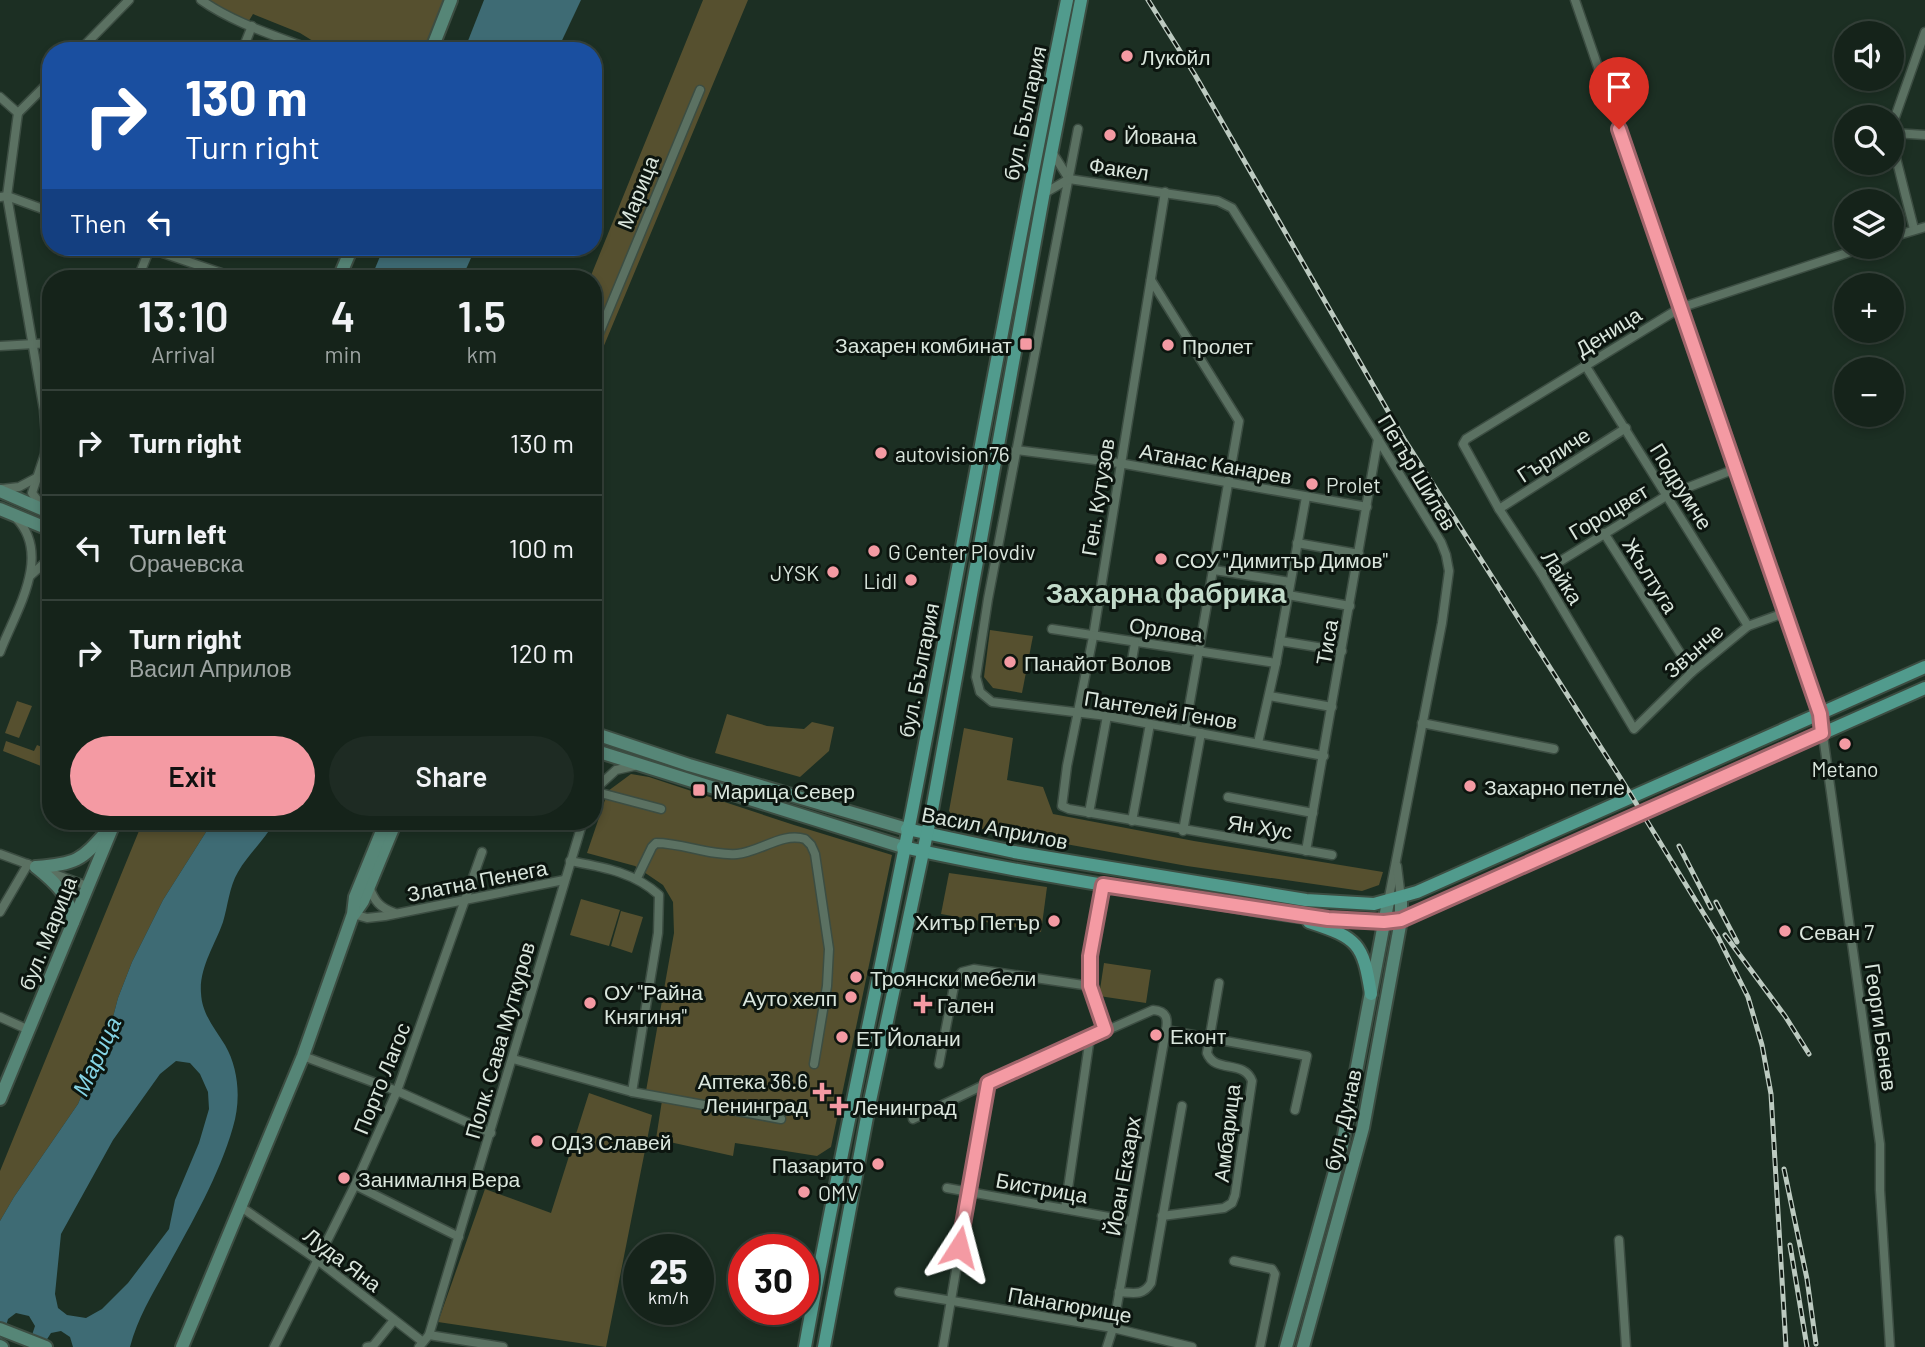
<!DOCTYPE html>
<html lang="en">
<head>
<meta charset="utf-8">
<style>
  :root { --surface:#15231a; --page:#1e2b23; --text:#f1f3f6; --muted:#9da4a2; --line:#344039; --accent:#f49aa3 }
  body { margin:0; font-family:Barlow,sans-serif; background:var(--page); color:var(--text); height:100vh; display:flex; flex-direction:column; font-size:26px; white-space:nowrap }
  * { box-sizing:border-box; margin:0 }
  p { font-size:23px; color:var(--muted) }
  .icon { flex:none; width:38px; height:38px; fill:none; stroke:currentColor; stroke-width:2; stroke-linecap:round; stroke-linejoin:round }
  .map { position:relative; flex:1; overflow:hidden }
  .sheet { position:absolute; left:42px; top:270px; width:560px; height:560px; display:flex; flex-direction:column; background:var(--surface); border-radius:28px; box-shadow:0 4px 10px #0003,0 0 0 2px var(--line) }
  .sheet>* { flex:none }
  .top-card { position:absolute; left:42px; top:42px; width:560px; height:214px; border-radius:28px; box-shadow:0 4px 10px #0003,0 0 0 2px var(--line); background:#1a4fa0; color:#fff; overflow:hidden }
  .buttons { position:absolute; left:1834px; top:21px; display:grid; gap:14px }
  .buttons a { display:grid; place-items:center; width:70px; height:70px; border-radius:50%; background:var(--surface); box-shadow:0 4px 10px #0003,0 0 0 2px var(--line); font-size:35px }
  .speed { position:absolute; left:623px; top:1234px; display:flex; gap:14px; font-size:35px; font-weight:700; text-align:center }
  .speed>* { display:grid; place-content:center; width:91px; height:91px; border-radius:50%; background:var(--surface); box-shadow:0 4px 10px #0003,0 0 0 2px var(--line); line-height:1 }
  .speed small { font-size:18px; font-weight:400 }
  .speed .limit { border:10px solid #d22; background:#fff; color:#111 }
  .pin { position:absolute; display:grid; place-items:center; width:60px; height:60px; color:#fff; margin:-72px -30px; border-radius:50% 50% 50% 0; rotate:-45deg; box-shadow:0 0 7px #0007 }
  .pin .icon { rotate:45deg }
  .me { position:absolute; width:77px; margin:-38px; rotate:9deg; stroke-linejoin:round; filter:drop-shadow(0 0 5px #0008) }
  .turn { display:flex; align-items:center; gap:24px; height:147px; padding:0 28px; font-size:32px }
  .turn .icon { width:91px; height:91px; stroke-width:2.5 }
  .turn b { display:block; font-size:49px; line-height:60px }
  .then { display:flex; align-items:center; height:66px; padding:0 28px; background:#0003; gap:14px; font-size:26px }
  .eta { display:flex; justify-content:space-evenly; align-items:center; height:119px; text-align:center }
  .eta b { font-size:42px; font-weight:600; line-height:49px }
  .action { display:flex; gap:14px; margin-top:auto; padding:14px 28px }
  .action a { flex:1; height:80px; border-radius:42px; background:var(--accent); color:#111; font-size:28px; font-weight:600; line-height:80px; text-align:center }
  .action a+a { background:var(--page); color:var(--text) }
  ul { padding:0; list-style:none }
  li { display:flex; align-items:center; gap:21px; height:105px; padding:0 28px; border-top:2px solid var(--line) }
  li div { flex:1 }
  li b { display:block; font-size:26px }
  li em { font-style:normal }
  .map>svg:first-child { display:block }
  .green { fill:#56502f }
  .water { fill:#3e6b74; fill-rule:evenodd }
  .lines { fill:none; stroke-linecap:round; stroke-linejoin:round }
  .street-casing { stroke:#3c4d42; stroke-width:11 }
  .secondary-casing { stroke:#3c4d42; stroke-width:16 }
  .primary-casing { stroke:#3c4d42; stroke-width:16 }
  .street { stroke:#5b7162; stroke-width:8 }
  .secondary { stroke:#568677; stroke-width:12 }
  .primary { stroke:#519b8d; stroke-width:12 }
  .rail-casing { stroke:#bccac0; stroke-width:5 }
  .rail { stroke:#0c150f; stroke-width:2.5; stroke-dasharray:8; stroke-linecap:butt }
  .route-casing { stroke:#9f646a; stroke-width:18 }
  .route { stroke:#f49aa3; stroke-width:12 }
  .poi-dot { fill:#f49aa3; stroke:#0c150f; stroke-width:2.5 }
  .labels { text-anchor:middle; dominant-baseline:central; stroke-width:6; stroke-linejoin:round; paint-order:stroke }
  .poi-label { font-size:21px; fill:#dae6dd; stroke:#0c150f; text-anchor:start }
  .street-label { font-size:21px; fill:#dae6dd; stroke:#0c150f }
  .water-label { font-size:23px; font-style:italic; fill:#85d4e5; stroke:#0c150f }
  .district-label { font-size:28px; font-weight:bold; fill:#c2dbca; stroke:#0c150f }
</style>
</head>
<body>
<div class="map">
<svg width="1925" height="1347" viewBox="0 0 1925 1347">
  <rect width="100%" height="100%" fill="#1c2f23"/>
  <g class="green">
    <polygon points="207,0 445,0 425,51 329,51 300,33 253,14 247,24"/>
    <polygon points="703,0 748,0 593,372 593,278 590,278"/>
    <polygon points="990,630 1033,636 1022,693 993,688 984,677"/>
    <polygon points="17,701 32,706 19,738 5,733"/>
    <polygon points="727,714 767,726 804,729 812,722 834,727 829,751 800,777 715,753"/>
    <polygon points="964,728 1013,738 1007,780 1043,787 1053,814 1194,841 1383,872 1379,885 1362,891 1187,866 960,825 949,811"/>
    <polygon points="6,741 34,751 37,745 47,749 51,741 51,770 3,751"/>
    <polygon points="631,774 649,777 794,825 892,855 831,1147 817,1156 735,1143 733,1156 656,1139 663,1094 646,1091 674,933 673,902 663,885 635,866 587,853 608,791"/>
    <polygon points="143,821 213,821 163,900 132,962 118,998 109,1032 78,1104 14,1197 0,1221 0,1171"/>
    <polygon points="949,873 1047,887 1041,932 941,914"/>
    <polygon points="581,899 620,910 609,946 570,935"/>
    <polygon points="621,911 643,917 632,953 611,946"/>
    <polygon points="1104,963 1151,970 1146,1003 1099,996"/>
    <polygon points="589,1093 652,1115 606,1347 438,1322 485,1189 551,1213"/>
  </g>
  <g class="water">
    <polygon points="484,0 581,0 557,51 464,51"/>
    <polygon points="384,247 476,247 462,278 371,278"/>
    <path d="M213,821H275C265,840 249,853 238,872C229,887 228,906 223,922C215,945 199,968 201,993C202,1014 214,1027 225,1045C239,1069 241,1101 233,1127C219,1176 192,1222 168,1266C153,1293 138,1317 130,1347H73L70,1337L61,1331L51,1333L42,1347H28L35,1326L29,1316L16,1313L8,1319L0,1347V1221L14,1197L78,1104L109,1032L118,998L132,962L163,900ZM176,1061L190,1063L200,1074L208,1092L209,1109L199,1143L175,1200L169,1229L128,1283L102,1309L86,1318L67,1315L58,1308L55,1294L61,1234L113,1140L160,1074Z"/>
  </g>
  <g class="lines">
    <g class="street-casing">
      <g id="street">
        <path d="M201,0C235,24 277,36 315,51"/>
        <polyline points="1575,0 1820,714 1880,1144 1880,1190 1890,1347"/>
        <polyline points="79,51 129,0"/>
        <polyline points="242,51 252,26"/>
        <polyline points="0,97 18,113"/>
        <polyline points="18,113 7,196 44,410 46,437 45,454 32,493 42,506"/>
        <polyline points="18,113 51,80"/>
        <polyline points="1078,129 988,599 976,677 980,692 992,702 1107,716 1324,756"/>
        <polyline points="1894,133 1925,135"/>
        <polyline points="1052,152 1069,179"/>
        <polyline points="1069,179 1218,201 1232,208 1378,439 1441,542 1446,555 1449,571 1442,623 1388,902"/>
        <polyline points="1165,192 1093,637 1067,766 1062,806 1069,809 1332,855"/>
        <polyline points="1043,194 1069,179"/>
        <polyline points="0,197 7,196 51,212"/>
        <polyline points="1914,229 1893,146 1894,120 1925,32"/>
        <polyline points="1892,237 1925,227"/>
        <polyline points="145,247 236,278"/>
        <polyline points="138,278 150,248"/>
        <polyline points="1151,280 1239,421 1185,730"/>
        <polyline points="0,346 51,343"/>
        <polyline points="593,348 700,90"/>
        <polyline points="1585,365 1748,626"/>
        <polyline points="1016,450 1119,463 1367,507"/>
        <polyline points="2,489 19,487 36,478"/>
        <polyline points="1499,509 1626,428"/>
        <polyline points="1604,533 1692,672"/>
        <polyline points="1297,543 1359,554"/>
        <polyline points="1214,570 1290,582"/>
        <polyline points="1541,573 1666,496 1735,469"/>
        <polyline points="30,576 51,557"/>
        <polyline points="1288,595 1350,606"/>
        <polyline points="1784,613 1748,626 1692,672 1634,729 1541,573 1499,509 1463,444 1466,439 1680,308 1865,247"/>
        <polyline points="1052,629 1276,663"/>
        <polyline points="1280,641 1342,651"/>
        <path d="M0,652C15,612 53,556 16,518"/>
        <polyline points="1132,660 1135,643"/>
        <polyline points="1269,696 1332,707"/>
        <polyline points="1422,723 1554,749"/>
        <polyline points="1258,743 1276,663 1306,497"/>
        <polyline points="593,791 661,809"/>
        <polyline points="593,791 616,770 634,766"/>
        <polyline points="1228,797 1313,813"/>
        <polyline points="1089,813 1107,716"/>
        <polyline points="1132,821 1150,724"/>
        <polyline points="1183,831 1201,733"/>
        <polyline points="1306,851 1378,439"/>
        <polyline points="0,854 87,886"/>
        <path d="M570,861C602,867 634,872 659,895L658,933L632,1092"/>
        <polyline points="1397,866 1401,898"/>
        <path d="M637,878L652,847L656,843C683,843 710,856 737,854C760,852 782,832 805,839L811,845L815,854L829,949L827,986L814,1064"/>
        <polyline points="1103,885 1090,955 1090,986 1105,1030"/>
        <path d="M369,886C374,901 380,908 395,913"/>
        <polyline points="0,912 28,864"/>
        <polyline points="353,914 367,918 385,916 564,880"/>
        <polyline points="0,1017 29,1030"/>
        <polyline points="1166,1030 1307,1056 1295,1110"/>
        <polyline points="303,1056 397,1091 491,1133"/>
        <polyline points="513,1059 632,1092 781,1119"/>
        <polyline points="939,1064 955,981 962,972 974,969 1090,986"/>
        <path d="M913,1119L988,1083L1153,1010C1167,1011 1168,1019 1166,1030L1113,1328L1107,1347"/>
        <polyline points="355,1185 459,1237"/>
        <polyline points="947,1188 1131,1221"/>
        <polyline points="241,1207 316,1259 423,1342"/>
        <polyline points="1065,1209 1090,1037"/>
        <path d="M1162,1216L1224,1208L1232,1203L1235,1195L1252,1081C1244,1059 1215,1074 1207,1053L1219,983"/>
        <polyline points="1619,1240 1626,1347"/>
        <polyline points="1234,1261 1272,1269 1275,1274 1260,1347"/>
        <polyline points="899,1292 1113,1328 1192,1347"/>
        <path d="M1119,1292C1134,1293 1143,1296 1151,1283L1182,1106"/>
        <polyline points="429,1335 503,1347"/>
        <polyline points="274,1347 355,1185 397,1091 482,852"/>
        <polyline points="367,1347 373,1346 394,1320"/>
        <polyline points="419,1347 429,1335 583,821"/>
        <polyline points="943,1347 988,1083"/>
      </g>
    </g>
    <g class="secondary-casing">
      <g id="secondary">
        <polyline points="431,51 451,0"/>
        <polyline points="339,278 352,247"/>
        <polyline points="0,491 51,513"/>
        <polyline points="0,509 51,530"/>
        <polyline points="593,733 689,765 907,829"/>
        <polyline points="593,750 903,847"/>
        <path d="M36,867C76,864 81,861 107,831"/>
        <path d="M36,867C56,883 70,896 73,922"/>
        <polyline points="354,914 363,901 396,821"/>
        <polyline points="0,1099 115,821"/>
        <polyline points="0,1329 46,1347"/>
        <polyline points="0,1346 2,1347"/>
        <polyline points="182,1347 303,1056 353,914 355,897 386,821"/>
        <polyline points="1286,1347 1342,1146 1388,902"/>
        <polyline points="1303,1347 1363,1128 1401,920 1401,898"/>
      </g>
    </g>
    <g class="primary-casing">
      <g id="primary">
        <polyline points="907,829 1014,852 1306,900 1374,904 1417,892 1925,667"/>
        <path d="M903,847C1003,869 1105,886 1206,901C1269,911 1337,927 1401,920L1925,688"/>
        <path d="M1309,922C1358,938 1363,943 1371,994"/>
        <path d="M805,1347C837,1166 878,986 913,806C965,537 1012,268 1067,0"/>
        <polyline points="824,1347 870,1101 932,810 1047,175 1081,0"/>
      </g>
    </g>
    <use href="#street" class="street"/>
    <use href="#secondary" class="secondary"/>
    <use href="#primary" class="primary"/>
    <g class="rail-casing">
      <g id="rail">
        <polyline points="1148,0 1195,75 1404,439 1623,782 1718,937 1748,997 1762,1045 1771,1094 1786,1347"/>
        <polyline points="1679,846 1711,908"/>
        <polyline points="1716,902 1737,942"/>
        <polyline points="1725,935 1785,1016 1809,1054"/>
        <polyline points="1784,1169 1807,1279 1816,1344"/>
        <polyline points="1790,1245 1807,1347"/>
      </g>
    </g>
    <use href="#rail" class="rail"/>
  </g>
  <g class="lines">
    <g class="route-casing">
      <polyline id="route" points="959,1247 988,1083 1105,1030 1090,986 1090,956 1103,885 1328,919 1384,922 1401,920 1822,733 1820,714 1619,129"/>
    </g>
    <use href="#route" class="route"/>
  </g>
  <g class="poi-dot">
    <circle cx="1127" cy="56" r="7"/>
    <circle cx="1110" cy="135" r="7"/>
    <rect x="1019" y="337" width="14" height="14" rx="3.5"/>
    <circle cx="1168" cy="345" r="7"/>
    <circle cx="881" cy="453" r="7"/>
    <circle cx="1312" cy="484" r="7"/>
    <circle cx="874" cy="551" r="7"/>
    <circle cx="1161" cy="559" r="7"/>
    <circle cx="833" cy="572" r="7"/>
    <circle cx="911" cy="580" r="7"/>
    <circle cx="1010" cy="662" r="7"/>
    <circle cx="1845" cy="744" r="7"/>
    <circle cx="1470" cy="786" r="7"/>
    <rect x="692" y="783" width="14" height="14" rx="3.5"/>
    <circle cx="1054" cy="921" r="7"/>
    <circle cx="1785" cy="931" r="7"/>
    <circle cx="856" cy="977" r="7"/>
    <circle cx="851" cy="997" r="7"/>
    <circle cx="590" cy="1003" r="7"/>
    <path d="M919.5 993.5h7v7h7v7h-7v7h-7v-7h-7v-7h7z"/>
    <circle cx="1156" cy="1035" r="7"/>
    <circle cx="842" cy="1037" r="7"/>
    <path d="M818.5 1081.5h7v7h7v7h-7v7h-7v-7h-7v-7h7z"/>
    <path d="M835.5 1095.5h7v7h7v7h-7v7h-7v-7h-7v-7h7z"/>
    <circle cx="537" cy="1141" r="7"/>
    <circle cx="878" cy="1164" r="7"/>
    <circle cx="344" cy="1178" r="7"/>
    <circle cx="804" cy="1192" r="7"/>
  </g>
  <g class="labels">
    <g class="poi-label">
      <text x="1141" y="56">Лукойл</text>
      <text x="1124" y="135">Йована</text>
      <text x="1012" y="344" text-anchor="end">Захарен комбинат</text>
      <text x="1182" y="345">Пролет</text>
      <text x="895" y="453">autovision76</text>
      <text x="1326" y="484">Prolet</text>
      <text x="888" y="551">G Center Plovdiv</text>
      <text x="1175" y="559">СОУ "Димитър Димов"</text>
      <text x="819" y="572" text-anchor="end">JYSK</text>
      <text x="897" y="580" text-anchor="end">Lidl</text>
      <text x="1024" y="662">Панайот Волов</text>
      <text x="1845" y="768" text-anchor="middle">Metano</text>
      <text x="1484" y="786">Захарно петле</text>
      <text x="713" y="790">Марица Север</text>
      <text x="1040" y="921" text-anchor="end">Хитър Петър</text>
      <text x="1799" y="931">Севан 7</text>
      <text x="870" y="977">Троянски мебели</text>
      <text x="604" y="991">ОУ "Райна<tspan x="604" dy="24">Княгиня"</tspan></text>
      <text x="837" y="997" text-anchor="end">Ауто хелп</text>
      <text x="937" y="1004">Гален</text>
      <text x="1170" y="1035">Еконт</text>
      <text x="856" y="1037">ЕТ Йолани</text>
      <text x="808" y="1080" text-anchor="end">Аптека 36.6<tspan x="808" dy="24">Ленинград</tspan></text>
      <text x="853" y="1106">Ленинград</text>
      <text x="551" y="1141">ОДЗ Славей</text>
      <text x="864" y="1164" text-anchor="end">Пазарито</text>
      <text x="358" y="1178">Занималня Вера</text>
      <text x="818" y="1192">OMV</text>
    </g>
    <g class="street-label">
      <text transform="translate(1024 113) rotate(-78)">бул. България</text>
      <text transform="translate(1119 168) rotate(8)">Факел</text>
      <text transform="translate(637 192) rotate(-68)">Марица</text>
      <text transform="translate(1608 331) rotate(-32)">Деница</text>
      <text transform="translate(1553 454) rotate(-33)">Гърличе</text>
      <text transform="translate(1216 463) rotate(10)">Атанас Канарев</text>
      <text transform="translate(1418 472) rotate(59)">Петър Шилев</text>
      <text transform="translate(1682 486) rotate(58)">Подрумче</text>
      <text transform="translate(1097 497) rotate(-81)">Ген. Кутузов</text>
      <text transform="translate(1608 511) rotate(-31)">Гороцвет</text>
      <text transform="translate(1651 575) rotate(58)">Жълтуга</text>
      <text transform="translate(1563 577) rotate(58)">Лайка</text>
      <text transform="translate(1166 629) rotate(8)">Орлова</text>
      <text transform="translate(1326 642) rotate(-80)">Тиса</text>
      <text transform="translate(1693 650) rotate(-41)">Звънче</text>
      <text transform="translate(918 670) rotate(-79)">бул. България</text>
      <text transform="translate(1161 709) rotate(9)">Пантелей Генов</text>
      <text transform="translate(1260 826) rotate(9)">Ян Хус</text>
      <text transform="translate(995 827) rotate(11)">Васил Априлов</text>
      <text transform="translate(477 880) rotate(-11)">Златна Пенега</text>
      <text transform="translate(47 933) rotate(-68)">бул. Марица</text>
      <text transform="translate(1882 1027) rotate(82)">Георги Бенев</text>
      <text transform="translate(499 1040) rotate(-74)">Полк. Сава Муткуров</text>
      <text transform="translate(381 1078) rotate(-68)">Порто Лагос</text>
      <text transform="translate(1342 1120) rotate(-77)">бул. Дунав</text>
      <text transform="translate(1226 1133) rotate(-83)">Амбарица</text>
      <text transform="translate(1122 1176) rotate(-80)">Йоан Екзарх</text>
      <text transform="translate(1042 1187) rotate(10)">Бистрица</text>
      <text transform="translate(343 1259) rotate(37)">Луда Яна</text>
      <text transform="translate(1070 1304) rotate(10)">Панагюрище</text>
    </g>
    <g class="water-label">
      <text transform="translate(96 1056) rotate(-65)">Марица</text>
    </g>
    <g class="district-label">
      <text x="1166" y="592">Захарна фабрика</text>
    </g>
  </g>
</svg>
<div class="buttons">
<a><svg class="icon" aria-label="sound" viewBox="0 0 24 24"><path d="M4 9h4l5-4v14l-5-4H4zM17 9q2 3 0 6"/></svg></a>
<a><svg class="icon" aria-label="search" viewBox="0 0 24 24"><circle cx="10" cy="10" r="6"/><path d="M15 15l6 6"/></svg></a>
<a><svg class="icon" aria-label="layers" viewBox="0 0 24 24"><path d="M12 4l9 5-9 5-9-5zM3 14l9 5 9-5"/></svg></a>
<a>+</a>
<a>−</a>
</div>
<div class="speed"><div>25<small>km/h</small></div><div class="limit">30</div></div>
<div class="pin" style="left:1619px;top:129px;background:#d93025"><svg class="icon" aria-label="arrive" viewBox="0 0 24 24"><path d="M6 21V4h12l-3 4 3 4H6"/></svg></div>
<svg class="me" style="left:959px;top:1247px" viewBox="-20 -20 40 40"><path d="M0-17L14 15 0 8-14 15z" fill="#f49aa3" stroke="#fff" stroke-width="4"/></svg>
<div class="top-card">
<div class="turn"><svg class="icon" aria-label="right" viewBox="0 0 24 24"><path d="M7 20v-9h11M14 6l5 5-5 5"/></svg><div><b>130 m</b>Turn right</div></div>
<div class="then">Then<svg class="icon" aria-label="left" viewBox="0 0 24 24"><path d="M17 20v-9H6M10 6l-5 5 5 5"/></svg></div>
</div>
<section class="sheet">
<div class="eta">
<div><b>13:10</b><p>Arrival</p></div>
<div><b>4</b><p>min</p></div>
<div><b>1.5</b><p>km</p></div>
</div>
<ul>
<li><svg class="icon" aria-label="right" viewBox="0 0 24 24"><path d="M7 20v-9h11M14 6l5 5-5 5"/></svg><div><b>Turn right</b></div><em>130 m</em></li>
<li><svg class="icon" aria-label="left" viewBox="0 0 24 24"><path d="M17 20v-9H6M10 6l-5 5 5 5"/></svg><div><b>Turn left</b><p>Орачевска</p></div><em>100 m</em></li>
<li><svg class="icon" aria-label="right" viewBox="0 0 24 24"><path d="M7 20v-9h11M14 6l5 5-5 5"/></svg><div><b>Turn right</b><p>Васил Априлов</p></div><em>120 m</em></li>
</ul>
<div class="action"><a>Exit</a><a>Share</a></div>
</section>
</div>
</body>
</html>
